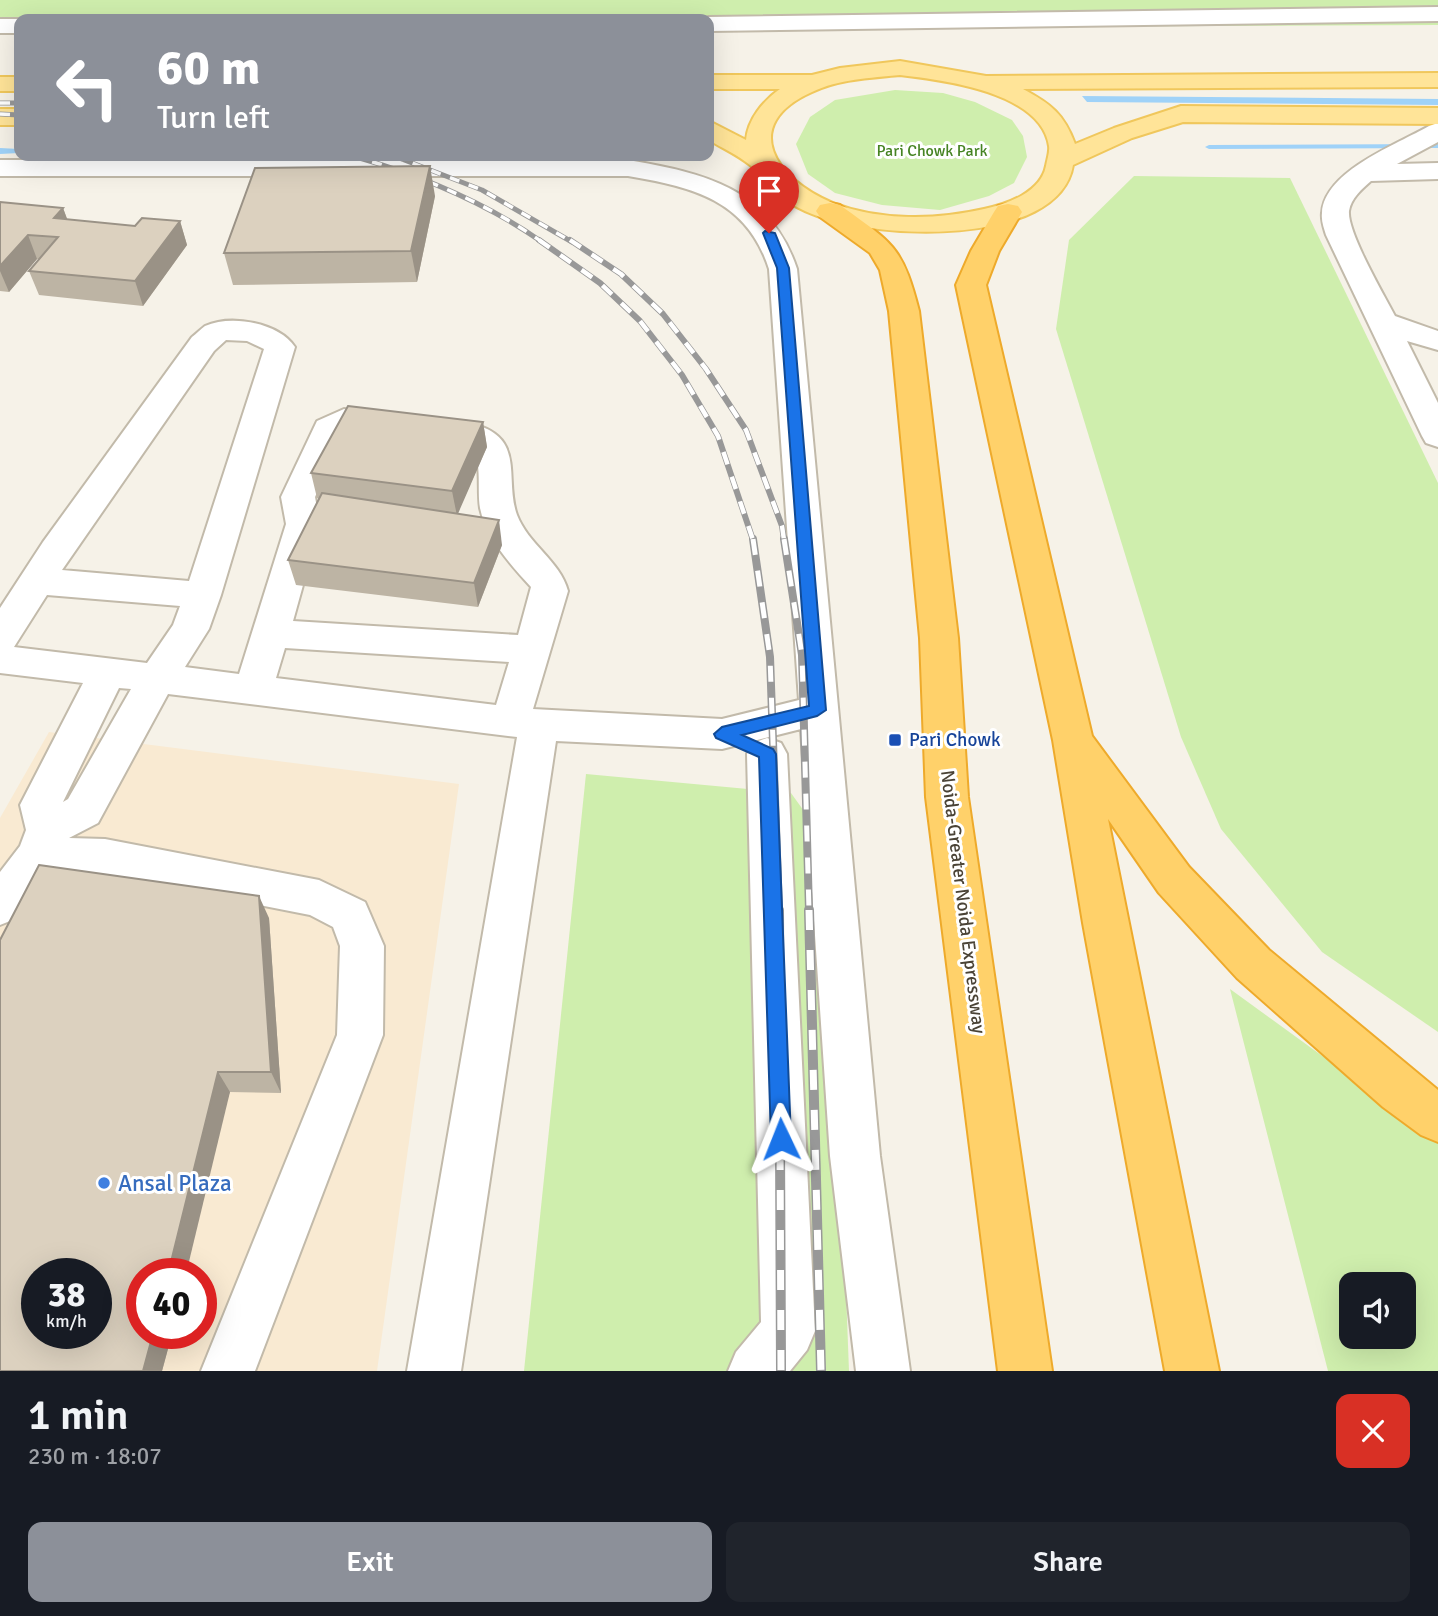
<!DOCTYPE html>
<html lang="en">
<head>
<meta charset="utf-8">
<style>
  :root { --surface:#171b24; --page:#20242c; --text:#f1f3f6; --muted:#9ea1a6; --accent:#8c9099 }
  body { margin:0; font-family:Signika,sans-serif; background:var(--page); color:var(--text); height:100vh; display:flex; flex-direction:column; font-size:26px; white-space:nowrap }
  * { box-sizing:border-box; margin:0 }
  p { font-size:23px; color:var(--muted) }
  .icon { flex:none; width:38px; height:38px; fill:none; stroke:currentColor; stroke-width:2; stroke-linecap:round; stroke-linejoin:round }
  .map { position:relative; height:1371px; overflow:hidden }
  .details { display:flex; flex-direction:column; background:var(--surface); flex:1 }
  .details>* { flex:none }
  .hud { position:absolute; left:14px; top:14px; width:700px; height:147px; border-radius:14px; box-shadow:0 7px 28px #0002; background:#8c9099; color:#fff; overflow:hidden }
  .controls { position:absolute; left:1339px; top:1272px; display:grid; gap:14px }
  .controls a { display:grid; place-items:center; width:77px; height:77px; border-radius:14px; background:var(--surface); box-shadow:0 7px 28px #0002; font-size:35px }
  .speed { position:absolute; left:21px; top:1258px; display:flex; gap:14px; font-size:35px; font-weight:700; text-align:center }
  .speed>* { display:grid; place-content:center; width:91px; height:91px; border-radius:50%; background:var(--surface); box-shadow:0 7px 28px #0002; line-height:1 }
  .speed small { font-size:18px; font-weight:400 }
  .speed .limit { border:10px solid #d22; background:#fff; color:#111 }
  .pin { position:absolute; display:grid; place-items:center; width:60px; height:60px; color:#fff; margin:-72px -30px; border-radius:50% 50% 50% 0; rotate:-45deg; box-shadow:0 0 7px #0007 }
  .pin .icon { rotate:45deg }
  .me { position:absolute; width:77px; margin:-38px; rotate:358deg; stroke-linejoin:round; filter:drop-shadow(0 0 5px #0008) }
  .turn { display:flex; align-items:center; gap:24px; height:147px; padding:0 28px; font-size:32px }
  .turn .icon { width:91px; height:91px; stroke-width:2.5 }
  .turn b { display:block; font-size:49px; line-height:60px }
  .round { display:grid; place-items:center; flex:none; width:74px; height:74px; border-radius:14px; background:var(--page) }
  .overview { display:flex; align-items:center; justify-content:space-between; height:119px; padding:0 28px }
  h1 { font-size:42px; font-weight:600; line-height:52px }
  .cta { display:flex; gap:14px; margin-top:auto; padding:14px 28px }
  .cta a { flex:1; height:80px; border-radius:14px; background:var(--accent); color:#fff; font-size:28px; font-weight:600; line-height:80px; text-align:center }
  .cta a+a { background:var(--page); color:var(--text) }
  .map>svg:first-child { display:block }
  .commercial { fill:#f9ead2; fill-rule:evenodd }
  .green { fill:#cfeead; fill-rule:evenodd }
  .water { fill:#9fd2f8 }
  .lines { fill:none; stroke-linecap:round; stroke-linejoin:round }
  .stream { fill:#9fd2f8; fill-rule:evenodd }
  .minor-casing { stroke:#c2baaa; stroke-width:4 }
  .major-casing { stroke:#f0c75c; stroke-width:4 }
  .highway-casing { stroke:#eeaa2b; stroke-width:4 }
  .minor { fill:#fff; fill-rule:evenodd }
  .major { fill:#ffe498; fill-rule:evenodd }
  .highway { fill:#ffd16a; fill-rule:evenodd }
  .rail-far3-casing { stroke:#989898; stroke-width:5 }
  .rail-far2-casing { stroke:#989898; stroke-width:6 }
  .rail-far1-casing { stroke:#989898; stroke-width:8 }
  .rail-casing { stroke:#989898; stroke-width:10 }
  .rail-far3 { stroke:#fff; stroke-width:3.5; stroke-dasharray:10; stroke-linecap:butt }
  .rail-far2 { stroke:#fff; stroke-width:4.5; stroke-dasharray:13; stroke-linecap:butt }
  .rail-far1 { stroke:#fff; stroke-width:5; stroke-dasharray:16; stroke-linecap:butt }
  .rail { stroke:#fff; stroke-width:7; stroke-dasharray:20; stroke-linecap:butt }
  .wall { fill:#bdb4a4 }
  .shaded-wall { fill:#9a9286 }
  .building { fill:#dcd1bf; stroke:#9a9286; stroke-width:2; fill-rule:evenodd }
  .route { fill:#1a73e8; stroke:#114b97; stroke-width:2 }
  .transit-dot { fill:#1a4fb4; stroke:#fff; stroke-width:2.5 }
  .shop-dot { fill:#3f7fe0; stroke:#fff; stroke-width:2.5 }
  .labels { text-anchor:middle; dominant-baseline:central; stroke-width:6; stroke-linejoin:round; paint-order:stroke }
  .far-park-label { font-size:16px; fill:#458322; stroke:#fff }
  .transit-label { font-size:19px; fill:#164399; stroke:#fff; text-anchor:start }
  .street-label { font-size:19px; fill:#4a4336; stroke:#fff }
  .near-shop-label { font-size:23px; fill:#366cbe; stroke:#fff; text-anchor:start }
</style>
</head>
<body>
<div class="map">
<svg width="1438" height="1371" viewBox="0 0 1438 1371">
  <rect width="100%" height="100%" fill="#f6f2e8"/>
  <path class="commercial" d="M49,732L459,784L377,1371H0V818ZM37,1274H96V1334H37ZM142,1274H201V1334H142Z"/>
  <g class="green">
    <polygon points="0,0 1438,0 1438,25 709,28 709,19 19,19 19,31 0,31"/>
    <polygon points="895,90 943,93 975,102 1012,120 1023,136 1027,157 1014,183 989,196 940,210 882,205 835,193 808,174 796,144 810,117 835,100"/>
    <polygon points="1134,176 1290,178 1438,483 1438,1032 1322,952 1221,829 1181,737 1056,329 1069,240"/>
    <polygon points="586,774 791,793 829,846 849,1371 524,1371"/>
    <path d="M1230,989L1438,1140V1371H1328ZM1351,1284H1404V1337H1351Z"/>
  </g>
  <polygon class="water" points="1082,96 1438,99 1438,105 1087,102"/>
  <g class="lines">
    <g class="stream">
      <polygon points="1438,144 1438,148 1209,149 1205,147 1209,145"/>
      <polygon points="0,148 19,149 19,153 0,154"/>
    </g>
    <g class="minor-casing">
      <g id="minor">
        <polygon points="1438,7 1438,21 709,31 709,19 701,19 709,17"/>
        <polygon points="0,19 20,19 19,33 0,33"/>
        <path d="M1438,123V142L1397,164L1438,163V179L1371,181C1362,189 1351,198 1349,211C1347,232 1384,295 1395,316L1438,331V350L1407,341L1438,403V447L1426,443L1422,436L1326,235C1324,228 1321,221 1322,213C1324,171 1398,144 1429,126Z"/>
        <path d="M0,160H628C704,173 770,188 797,269L880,1156L910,1371H856L830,1156L801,729L722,749L556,741L461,1371H407L517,737L168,694L98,823L69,838L105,839L319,880L365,902L384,946L383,1035L255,1371H201L337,1035L340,946L333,927L310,915L105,875L48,873L15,919L0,925V872L20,846L26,830L20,805L83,683L0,673V608L43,542L192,337C196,334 201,329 205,326C232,314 279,323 295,347L221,595L209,629L185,667L239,674L286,524L281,497L317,421L344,409L476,425C526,439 504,480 517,515C528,544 560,561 568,591L533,709L722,719L799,700L769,269C747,200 693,187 628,176H0ZM226,340L247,341L264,349L189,581L62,570L214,351ZM349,430L473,448C482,466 477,488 480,508C486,538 511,565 531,587L518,635L293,621L320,524L315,497L343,434ZM47,595L180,606L173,625L147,663L14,647ZM285,648L509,662L496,705L276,678ZM119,688L131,689L68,799L63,802Z"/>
        <polygon points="767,738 781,743 787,754 815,1331 807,1350 790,1371 728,1371 736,1352 761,1322 747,754 753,743"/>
      </g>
    </g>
    <g class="major-casing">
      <g id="major">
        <path d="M900,61L986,76L1438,73V87L1023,89C1051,104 1064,114 1075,144L1114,128L1181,106L1438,108V124L1183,122L1132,138L1073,165C1059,249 871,239 812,214C795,207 776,196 763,181C759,176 755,169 750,165C738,155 722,148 709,140V121L746,140C748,119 763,101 780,89H709V75H812L840,68ZM900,75C943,80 1041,92 1049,146C1050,152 1047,160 1046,166C1041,192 1008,204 984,209C936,220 880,221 833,203C776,180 738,125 812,92C839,79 870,78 900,75Z"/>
        <rect x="0" y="77" width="19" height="14"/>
        <rect x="0" y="109" width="19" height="16"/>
      </g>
    </g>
    <g class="highway-casing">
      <g id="highway">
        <path d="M830,203L840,205C893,244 902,245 919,311L958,638L968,797L1052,1371H998L926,797L920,638L889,311L880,270L870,253L820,217L816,211L820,205Z"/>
        <polygon points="1008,204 1018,206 1022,212 999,251 986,285 1092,736 1189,867 1269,950 1438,1090 1438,1142 1421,1135 1383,1107 1237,978 1159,893 1108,819 1219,1371 1165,1371 1083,923 1053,740 956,285 971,251 994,212 998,206"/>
      </g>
    </g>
    <use href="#minor" class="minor"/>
    <use href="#major" class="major"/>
    <use href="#highway" class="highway"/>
    <g class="rail-far3-casing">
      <g id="rail-far3">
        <polyline points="0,103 19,103"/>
        <polyline points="0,114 19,115"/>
        <path d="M353,156C419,175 485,202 542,242"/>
        <polyline points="394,156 482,190 572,242"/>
      </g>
    </g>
    <g class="rail-far2-casing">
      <g id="rail-far2">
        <polyline points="539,240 600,283 640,321 682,375 718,436 753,540"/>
        <polyline points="570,240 621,274 663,314 706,369 746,430 782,526 784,540"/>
      </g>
    </g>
    <g class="rail-far1-casing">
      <g id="rail-far1">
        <polyline points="753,539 770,657 779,911"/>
        <polyline points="784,539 802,655 809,911"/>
      </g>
    </g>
    <g class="rail-casing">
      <g id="rail">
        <polyline points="779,910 781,1371"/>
        <polyline points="809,910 821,1371"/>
      </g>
    </g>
    <use href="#rail-far3" class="rail-far3"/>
    <use href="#rail-far2" class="rail-far2"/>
    <use href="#rail-far1" class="rail-far1"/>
    <use href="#rail" class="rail"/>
  </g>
  <g class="wall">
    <polygon points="435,196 417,282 233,285 224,253"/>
    <polygon points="0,202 63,208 67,219 135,226 180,221 187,245 143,306 39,295 29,271 39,259 37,259 9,292 0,291"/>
    <polygon points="483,422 487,447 457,514 502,545 478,607 296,585 288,560 319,499 317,498 311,473"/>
    <polygon points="269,918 281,1093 230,1092 142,1334 172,1334 162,1371 0,1371"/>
  </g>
  <g class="shaded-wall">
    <polygon points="430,166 435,196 417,282 411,251"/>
    <polygon points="63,208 72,232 54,218"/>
    <polygon points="180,221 187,245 143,306 135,281"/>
    <polygon points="28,235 37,259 9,292 0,271 0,266"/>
    <polygon points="483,422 487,447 457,516 452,491"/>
    <polygon points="499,520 502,545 478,607 474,583"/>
    <polygon points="259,896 269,918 281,1093 271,1072"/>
    <polygon points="218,1072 230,1092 186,1274 168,1274"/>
    <polygon points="153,1334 172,1334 162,1371 143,1371"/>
  </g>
  <g class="building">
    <polygon points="430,166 411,251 224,253 255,168"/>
    <polygon points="0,202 63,208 54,218 135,226 142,218 180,221 135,281 29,271 58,237 28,235 0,266"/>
    <polygon points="348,406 483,422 452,491 311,473"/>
    <polygon points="322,493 499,520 474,583 288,560"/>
    <path d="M39,865L259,896L271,1072H218L168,1274H142V1334H153L143,1371H0V940ZM37,1274H96V1334H37Z"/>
  </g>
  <polygon class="route" points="765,231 775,233 789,268 826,710 817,716 742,735 773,749 776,754 791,1139 788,1146 781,1149 774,1146 771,1139 759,757 716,738 714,734 722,727 809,706 777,268 763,233"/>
  <rect class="transit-dot" x="888" y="733" width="14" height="14" rx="3.5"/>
  <circle class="shop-dot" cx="104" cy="1183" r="7"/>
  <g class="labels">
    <g class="far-park-label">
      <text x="932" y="151">Pari Chowk Park</text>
    </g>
    <g class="transit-label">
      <text x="909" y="740">Pari Chowk</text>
    </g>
    <g class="street-label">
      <text transform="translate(963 902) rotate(83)">Noida-Greater Noida Expressway</text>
    </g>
    <g class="near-shop-label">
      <text x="118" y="1183">Ansal Plaza</text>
    </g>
  </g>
</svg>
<div class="controls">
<a><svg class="icon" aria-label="sound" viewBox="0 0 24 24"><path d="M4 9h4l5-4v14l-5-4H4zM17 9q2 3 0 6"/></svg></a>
</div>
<div class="speed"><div>38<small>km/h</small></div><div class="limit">40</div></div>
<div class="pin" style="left:769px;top:233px;background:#d93025"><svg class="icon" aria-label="arrive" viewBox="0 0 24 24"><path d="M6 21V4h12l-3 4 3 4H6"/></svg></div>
<svg class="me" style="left:781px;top:1139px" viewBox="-20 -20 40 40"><path d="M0-17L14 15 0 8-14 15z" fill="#1a73e8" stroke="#fff" stroke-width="4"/></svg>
<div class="hud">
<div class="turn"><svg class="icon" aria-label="left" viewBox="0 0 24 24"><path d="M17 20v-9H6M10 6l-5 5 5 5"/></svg><div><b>60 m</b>Turn left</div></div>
</div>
</div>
<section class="details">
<div class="overview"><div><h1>1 min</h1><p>230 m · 18:07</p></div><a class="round" style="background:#d93025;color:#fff"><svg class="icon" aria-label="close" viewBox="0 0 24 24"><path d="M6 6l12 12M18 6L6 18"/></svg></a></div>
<div class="cta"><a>Exit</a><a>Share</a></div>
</section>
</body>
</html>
